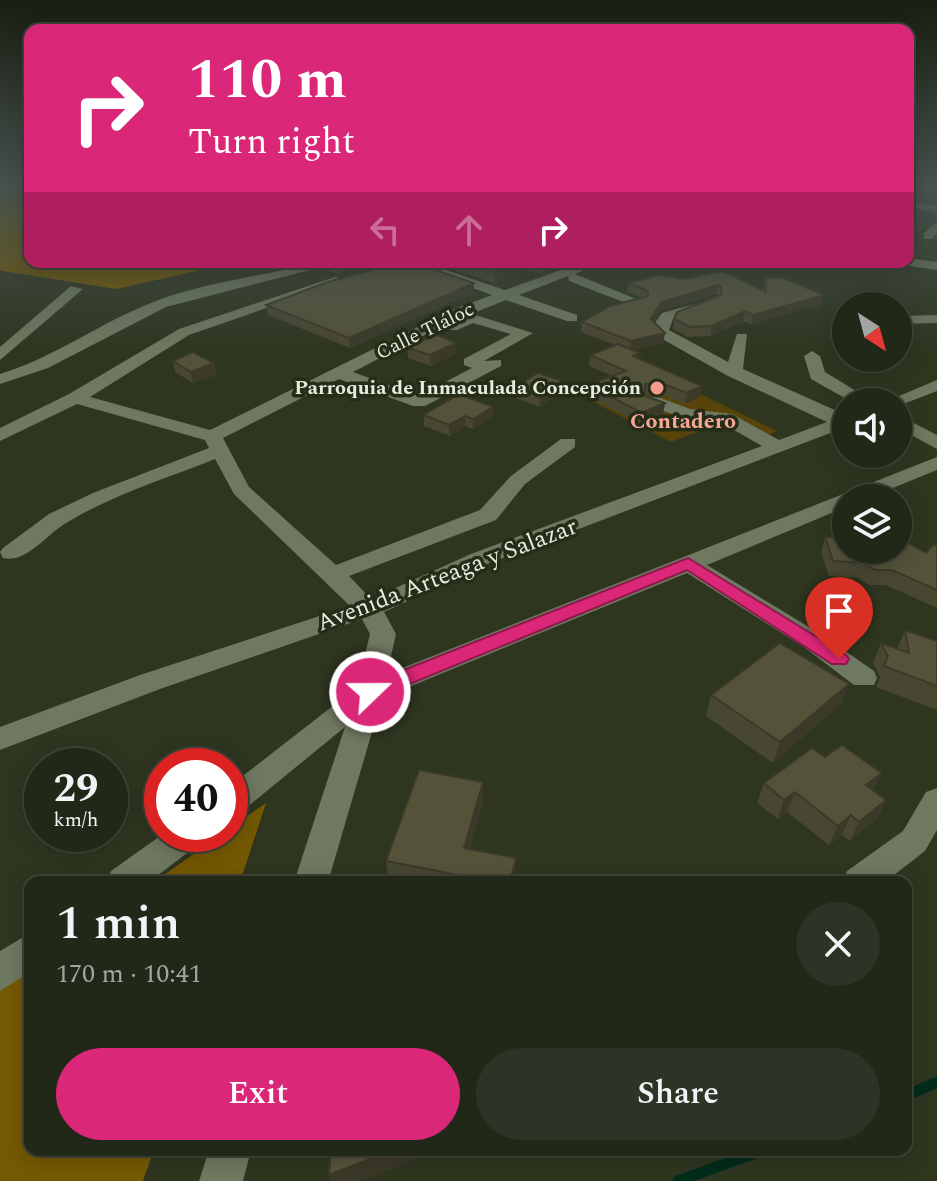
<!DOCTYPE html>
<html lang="en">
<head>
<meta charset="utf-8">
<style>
  :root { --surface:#222818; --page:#2e3425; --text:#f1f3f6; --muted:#a2a6a2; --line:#3f4437; --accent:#db2777 }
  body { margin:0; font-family:Spectral,serif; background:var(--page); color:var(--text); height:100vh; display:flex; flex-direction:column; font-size:30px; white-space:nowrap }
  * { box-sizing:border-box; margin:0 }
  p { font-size:26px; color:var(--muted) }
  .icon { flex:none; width:44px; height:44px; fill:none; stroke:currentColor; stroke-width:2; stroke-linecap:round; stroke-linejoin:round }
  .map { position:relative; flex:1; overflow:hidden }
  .side { position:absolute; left:24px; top:876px; width:888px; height:280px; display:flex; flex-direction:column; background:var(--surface); border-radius:16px; box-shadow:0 4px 20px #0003,0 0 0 2px var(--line) }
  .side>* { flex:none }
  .hud { position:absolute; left:24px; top:24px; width:890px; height:244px; border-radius:16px; box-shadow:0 4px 20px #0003,0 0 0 2px var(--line); background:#db2777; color:#fff; overflow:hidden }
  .needle { width:52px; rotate:144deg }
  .tools { position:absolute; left:832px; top:292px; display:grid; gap:16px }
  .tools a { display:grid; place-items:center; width:80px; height:80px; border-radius:50%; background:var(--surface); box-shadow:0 4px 20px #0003,0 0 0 2px var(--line); font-size:40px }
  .speed { position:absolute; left:24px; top:748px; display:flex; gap:16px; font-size:40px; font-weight:700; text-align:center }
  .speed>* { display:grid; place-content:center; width:104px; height:104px; border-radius:50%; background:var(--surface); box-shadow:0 4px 20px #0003,0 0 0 2px var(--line); line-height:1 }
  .speed small { font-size:20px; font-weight:400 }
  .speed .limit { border:12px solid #d22; background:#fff; color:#111 }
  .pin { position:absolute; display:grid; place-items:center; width:68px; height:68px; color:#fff; margin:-82px -34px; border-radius:50% 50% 50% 0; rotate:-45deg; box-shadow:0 0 8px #0007 }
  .pin .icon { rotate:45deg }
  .me { position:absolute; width:88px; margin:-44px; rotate:68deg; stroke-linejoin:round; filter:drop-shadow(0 0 6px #0008) }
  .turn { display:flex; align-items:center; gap:28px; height:168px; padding:0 32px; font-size:36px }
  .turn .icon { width:104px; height:104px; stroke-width:2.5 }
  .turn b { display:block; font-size:56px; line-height:68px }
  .lanes { display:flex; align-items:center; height:76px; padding:0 32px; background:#0003; justify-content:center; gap:40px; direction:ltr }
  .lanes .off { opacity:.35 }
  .round { display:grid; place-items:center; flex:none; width:84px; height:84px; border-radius:42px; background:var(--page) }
  .summary { display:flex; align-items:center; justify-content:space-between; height:136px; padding:0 32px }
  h1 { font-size:48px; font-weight:600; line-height:60px }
  .action { display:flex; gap:16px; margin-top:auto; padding:16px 32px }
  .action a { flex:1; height:92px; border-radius:48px; background:var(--accent); color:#fff; font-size:32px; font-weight:600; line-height:92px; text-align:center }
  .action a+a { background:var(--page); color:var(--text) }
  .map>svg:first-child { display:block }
  .green { fill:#584308 }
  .forest { fill:#755902 }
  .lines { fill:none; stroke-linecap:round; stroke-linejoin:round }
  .stream { stroke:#002c1a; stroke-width:11 }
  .minor { fill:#6f7860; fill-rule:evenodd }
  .wall { fill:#484732 }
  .shaded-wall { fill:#3b3a29 }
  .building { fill:#54533a; stroke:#3b3a29; stroke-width:2 }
  .route { fill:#db2777; stroke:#8e194d; stroke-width:2 }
  .poi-dot { fill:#f49d8c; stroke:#252c17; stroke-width:3 }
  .labels { text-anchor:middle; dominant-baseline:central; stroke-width:7; stroke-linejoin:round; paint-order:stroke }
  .far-street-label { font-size:20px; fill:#e6ebdd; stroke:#252c17 }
  .far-poi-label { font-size:20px; font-weight:bold; fill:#e6ebdd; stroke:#252c17; text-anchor:end }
  .far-neighbourhood-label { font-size:22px; font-weight:bold; fill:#f8a796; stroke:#252c17 }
  .street-label { font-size:24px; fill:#e6ebdd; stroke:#252c17 }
</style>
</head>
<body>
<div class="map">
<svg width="937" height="1181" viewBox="0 0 937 1181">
  <rect width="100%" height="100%" fill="#2e3620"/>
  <polygon class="green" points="633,372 659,374 777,431 754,441 721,423 671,442 582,396"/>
  <g class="forest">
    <polygon points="0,188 30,188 30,262 237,262 116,289 3,271 0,270"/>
    <polygon points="266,803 240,882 154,882 222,834 230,834 230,828"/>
    <polygon points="30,968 30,1150 154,1150 143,1181 0,1181 0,989"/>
  </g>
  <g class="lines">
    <g class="stream">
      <polyline points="906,1096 937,1082"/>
      <polyline points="678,1181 764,1150"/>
    </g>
    <g class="minor">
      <polygon points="919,188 937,188 937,193 920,190"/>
      <polygon points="908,201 937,206 937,212 908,207"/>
      <polygon points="937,222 937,233 932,239 924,239 924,233"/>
      <polygon points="908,258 937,262 937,270 903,265 901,262 908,262"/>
      <path d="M319,262H341L166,307L48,368L0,384V374C56,357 102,321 156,301C209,281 265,276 319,262Z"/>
      <path d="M402,262H422L505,290L583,262H602L575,274L646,303L634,306L569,281L568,276L519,295L577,315V321H567L506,300L451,322L472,314L533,333L484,361L501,360V366L425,406H413L339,379L223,438L249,487L336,565L480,510L511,476L561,439H575V447L525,484L496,520L349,576L371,599L471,554L762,446L722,423L687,419L646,405V397H658L690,409L732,414L779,440L827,422L728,376L657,336L652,327L662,313L710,300V306L673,319L669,330L728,362L737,334H747L743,369L846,415V427L487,564L384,612L396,634L387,674L937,457V470L868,498H846V507L707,565L822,635L874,671L877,678L874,685H854L804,647L687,573L382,698L328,882H294L345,727L241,812L230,816V786L357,687L370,634L362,619L160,689L0,750V727L140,675L350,606L234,494L215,459C165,479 112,495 66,523C47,534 26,564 3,558L0,552L3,548L49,514L93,493L209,448L205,440L77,404L0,441V428L69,394L179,329L335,277L347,280L189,335L90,397L210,430L452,310L492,295ZM473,323L511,334L464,359V365L472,368L418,396L353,372L446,324L447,330H457Z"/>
      <polygon points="71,286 83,289 0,360 0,347"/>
      <polygon points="937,315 937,323 898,324 901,316"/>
      <polygon points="812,351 820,356 825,372 874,402 852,402 811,379 804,356"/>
      <polygon points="937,380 937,391 898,406 898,402 885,402"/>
      <polygon points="898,415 937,435 937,449 898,428"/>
      <polygon points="937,788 937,830 925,851 885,882 842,882 847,871 903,831 926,792"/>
      <polygon points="163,834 204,834 199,844 149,882 106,882 111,871"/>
      <polygon points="30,933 30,972 0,991 0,951"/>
      <polygon points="209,1150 251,1150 243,1181 199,1181"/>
    </g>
  </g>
  <g class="wall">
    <polygon points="325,262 382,262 339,274 325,269"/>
    <polygon points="431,262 574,262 542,274 524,269 494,283"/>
    <polygon points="659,275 763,290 765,277 821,304 751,324 743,321 710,336 688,337 673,329 674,319 719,296 716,294 660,311 654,322 665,333 663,343 633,350 639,358 702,386 700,397 685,404 659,394 645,395 665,403 663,414 641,424 587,396 588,385 612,376 589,366 590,355 615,345 581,332 582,322 642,298 627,292 628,283"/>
    <polygon points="474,292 350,348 268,315 266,305"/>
    <polygon points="408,348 456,354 431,366 408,358"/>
    <polygon points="173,361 214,363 216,375 193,383 175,372"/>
    <polygon points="562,381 561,393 539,407 516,398 516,387"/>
    <polygon points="459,394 493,417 473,429 465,426 450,436 424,426 424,415"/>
    <polygon points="825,537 926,553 937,546 937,608 886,585 869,585 858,578 829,576 821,552"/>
    <polygon points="905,630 937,641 937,710 876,687 880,677 873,663 881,643 897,649"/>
    <polygon points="849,684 841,704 773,763 706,716 711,695"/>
    <polygon points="483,782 483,802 470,849 516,858 514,882 389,881 386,861"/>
    <polygon points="764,783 873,791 886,800 877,819 850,841 842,835 829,845 787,812 778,819 757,803"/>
  </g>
  <g class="shaded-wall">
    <polygon points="343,262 382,262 339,274 338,263"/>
    <polygon points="516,262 524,262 524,269 494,283 494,272"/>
    <polygon points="546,262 574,262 542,274 543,263"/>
    <polygon points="474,283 474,292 350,348 349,338"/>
    <polygon points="718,285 716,294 660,311 649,328 651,319 661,302"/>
    <polygon points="824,295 821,304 751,324 753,315"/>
    <polygon points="745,311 743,321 710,336 712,326"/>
    <polygon points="665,333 663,343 630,351 631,341"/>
    <polygon points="456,343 456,354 431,366 430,355"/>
    <polygon points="214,363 216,375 193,383 191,372"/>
    <polygon points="562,381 561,393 539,407 540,395"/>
    <polygon points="702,386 700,397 685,404 687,393"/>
    <polygon points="665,403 663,414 641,424 642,413"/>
    <polygon points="493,407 493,417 473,429 473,419"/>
    <polygon points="465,416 465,426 450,436 449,425"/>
    <polygon points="849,684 841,704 773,763 780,742"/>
    <polygon points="882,773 873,792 866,785"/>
    <polygon points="483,782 483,802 465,868 464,848"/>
    <polygon points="795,792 787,812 778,819 784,800"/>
    <polygon points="886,800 877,819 850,841 859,822"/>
    <polygon points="851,815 842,835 829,845 838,826"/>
    <polygon points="516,858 514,882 510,882"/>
    <polygon points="393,1150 438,1150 360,1181 331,1181 329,1175"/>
  </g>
  <g class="building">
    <polygon points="401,262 412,262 474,283 349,338 266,305 328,282"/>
    <polygon points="462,262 516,262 494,272"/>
    <polygon points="723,271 766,292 765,277 784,278 824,295 753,315 745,311 712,326 690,327 674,319 677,312 721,295 722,288 718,285 661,302 651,319 665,333 631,341 582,322 610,306 648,296 648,291 628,283 659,275 683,279"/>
    <polygon points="435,334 456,343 430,355 408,348"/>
    <polygon points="618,344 640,353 633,356 702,386 687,393 661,383 645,384 645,396 665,403 642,413 588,385 626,371 590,355"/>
    <polygon points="193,352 214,363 191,372 173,361"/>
    <polygon points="538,373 562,381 540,395 516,387"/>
    <polygon points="459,394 493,407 473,419 465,416 449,425 424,415"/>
    <polygon points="825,537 846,538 846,550 898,550 898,537 926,553 933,545 937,546 937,590 892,570 875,570 863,563 833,561"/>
    <polygon points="905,630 937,641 937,686 884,666 888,656 881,643 909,653"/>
    <polygon points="780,643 849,684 780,742 711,695"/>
    <polygon points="842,745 882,773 866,785 886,800 859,822 851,815 838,826 795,792 784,800 764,783 812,748 825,757"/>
    <polygon points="419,770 483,782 464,848 516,858 510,882 494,882 386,861"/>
    <polygon points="331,1150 393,1150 329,1175"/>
  </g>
  <linearGradient id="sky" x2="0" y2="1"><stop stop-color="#191e12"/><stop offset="0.53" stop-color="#46524e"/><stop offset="1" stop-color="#46524e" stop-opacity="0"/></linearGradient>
  <rect width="937" height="353" fill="url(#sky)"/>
  <polygon class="route" points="688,558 846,655 849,659 846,664 832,664 687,570 378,697 363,697 360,692 363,686"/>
  <circle class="poi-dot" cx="657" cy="388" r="8"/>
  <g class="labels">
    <g class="far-street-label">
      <text transform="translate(425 331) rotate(-26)">Calle Tláloc</text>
    </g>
    <g class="far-poi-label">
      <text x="641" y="388">Parroquia de Inmaculada Concepción</text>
    </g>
    <g class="far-neighbourhood-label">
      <text x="683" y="421">Contadero</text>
    </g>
    <g class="street-label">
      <text transform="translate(447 575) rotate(-21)">Avenida Arteaga y Salazar</text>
    </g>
  </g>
</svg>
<div class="tools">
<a><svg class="needle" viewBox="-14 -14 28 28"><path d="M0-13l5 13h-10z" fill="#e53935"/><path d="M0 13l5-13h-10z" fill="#a2a6a2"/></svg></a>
<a><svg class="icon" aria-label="sound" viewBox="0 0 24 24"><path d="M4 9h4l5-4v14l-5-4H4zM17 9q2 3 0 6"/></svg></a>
<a><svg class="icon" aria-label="layers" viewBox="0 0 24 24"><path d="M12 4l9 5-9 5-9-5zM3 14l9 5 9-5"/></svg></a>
</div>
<div class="speed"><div>29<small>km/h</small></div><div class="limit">40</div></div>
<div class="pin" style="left:839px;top:659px;background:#d93025"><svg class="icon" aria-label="arrive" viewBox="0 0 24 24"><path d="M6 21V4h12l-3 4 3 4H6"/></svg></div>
<svg class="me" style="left:370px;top:692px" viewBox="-20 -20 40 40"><circle r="17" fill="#db2777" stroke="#fff" stroke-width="3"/><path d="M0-11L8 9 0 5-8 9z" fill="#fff"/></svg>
<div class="hud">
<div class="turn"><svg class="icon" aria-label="right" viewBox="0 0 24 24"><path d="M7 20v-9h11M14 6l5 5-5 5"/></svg><div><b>110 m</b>Turn right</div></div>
<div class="lanes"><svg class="icon off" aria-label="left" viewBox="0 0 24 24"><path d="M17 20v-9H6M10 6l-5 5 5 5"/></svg><svg class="icon off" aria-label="ahead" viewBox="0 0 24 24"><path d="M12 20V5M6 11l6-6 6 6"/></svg><svg class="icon" aria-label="right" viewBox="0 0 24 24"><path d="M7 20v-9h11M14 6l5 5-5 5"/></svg></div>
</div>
<section class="side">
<div class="summary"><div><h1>1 min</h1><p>170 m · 10:41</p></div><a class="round"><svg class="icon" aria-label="close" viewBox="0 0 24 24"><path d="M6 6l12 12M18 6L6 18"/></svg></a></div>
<div class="action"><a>Exit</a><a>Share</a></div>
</section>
</div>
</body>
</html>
